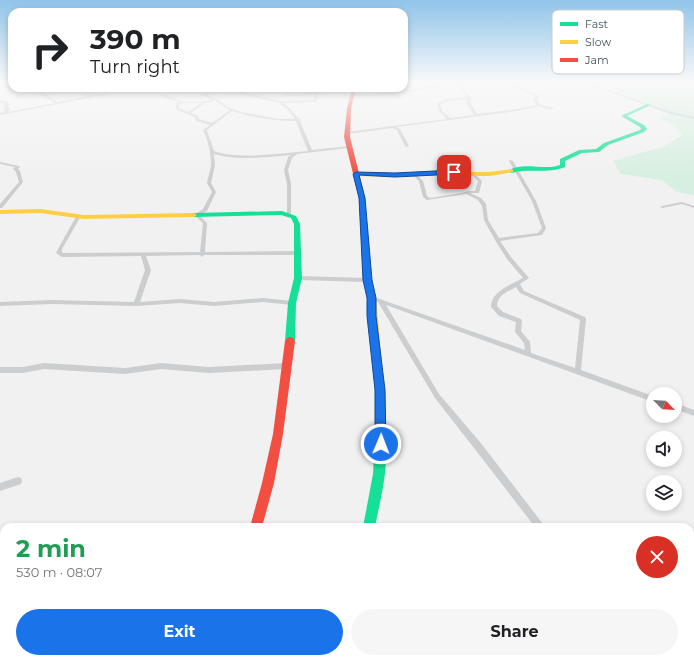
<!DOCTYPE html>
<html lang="en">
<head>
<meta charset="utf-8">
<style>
  :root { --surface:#fff; --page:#f6f6f6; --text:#202124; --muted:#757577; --accent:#1a73e8 }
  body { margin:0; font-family:Montserrat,sans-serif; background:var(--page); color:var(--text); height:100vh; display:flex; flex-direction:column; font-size:15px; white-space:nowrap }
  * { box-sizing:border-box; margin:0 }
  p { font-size:13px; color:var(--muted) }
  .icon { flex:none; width:22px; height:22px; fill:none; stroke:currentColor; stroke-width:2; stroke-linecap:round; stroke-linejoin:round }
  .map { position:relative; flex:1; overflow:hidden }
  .side { position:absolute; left:0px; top:523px; width:694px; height:140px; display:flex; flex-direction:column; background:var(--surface); border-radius:12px 12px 0 0; box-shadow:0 2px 6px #0003 }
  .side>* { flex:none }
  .banner { position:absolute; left:8px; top:8px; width:400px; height:84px; border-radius:12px; box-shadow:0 2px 6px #0003; background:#fff; color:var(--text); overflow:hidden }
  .needle { width:26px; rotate:114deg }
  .controls { position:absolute; left:646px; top:387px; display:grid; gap:8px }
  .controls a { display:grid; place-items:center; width:36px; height:36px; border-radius:50%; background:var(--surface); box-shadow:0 2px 6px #0003; font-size:20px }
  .pin { position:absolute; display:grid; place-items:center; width:34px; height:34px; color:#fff; margin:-17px; border-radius:8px; box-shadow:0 2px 6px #0006 }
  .me { position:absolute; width:44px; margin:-22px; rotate:1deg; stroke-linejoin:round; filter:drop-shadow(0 0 3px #0008) }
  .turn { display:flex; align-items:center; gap:14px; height:84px; padding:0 16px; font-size:18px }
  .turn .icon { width:52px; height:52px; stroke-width:2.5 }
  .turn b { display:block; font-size:28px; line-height:34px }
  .round { display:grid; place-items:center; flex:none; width:42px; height:42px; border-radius:21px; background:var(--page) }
  .head { display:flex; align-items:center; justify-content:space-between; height:68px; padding:0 16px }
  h1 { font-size:24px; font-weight:700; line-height:30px; color:#1e9e55 }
  .action { display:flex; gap:8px; margin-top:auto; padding:8px 16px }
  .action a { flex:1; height:46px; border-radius:24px; background:var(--accent); color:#fff; font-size:16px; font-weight:700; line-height:46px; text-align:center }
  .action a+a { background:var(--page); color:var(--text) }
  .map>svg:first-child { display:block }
  .green { fill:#d7efe0 }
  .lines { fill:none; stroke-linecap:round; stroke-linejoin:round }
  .street { fill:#cbcdcf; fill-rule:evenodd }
  .fast { fill:#16e098; fill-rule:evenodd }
  .slow { fill:#ffcf43; fill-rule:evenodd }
  .jam { fill:#f24e42; fill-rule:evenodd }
  .route { fill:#1a73e8; stroke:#114b97 }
  .key { fill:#fff; stroke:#c8cbce; stroke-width:1 }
  .key-label { font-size:11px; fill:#49535c }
</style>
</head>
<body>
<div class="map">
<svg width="694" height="663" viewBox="0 0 694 663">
  <rect width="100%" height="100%" fill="#f1f1f1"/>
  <polygon class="green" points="625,81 694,81 694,195 677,192 662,180 621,174 613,161 665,146 682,135 675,126 660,118 672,112 602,86"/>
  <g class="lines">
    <g class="street">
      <path d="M455,81H457L471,98V104L477,114L517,109L537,105L533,100L535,96L502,81L508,82L523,81L511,83L538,95L537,100L541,105L554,108L552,109H547L539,106L517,111L397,127L400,129L409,146L407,147L405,146L397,130L393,128L347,134L345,133L347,132L447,119L440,112L437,103L448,99L467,97ZM467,99V104L474,115L450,118L443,112L440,104L449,101Z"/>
      <polygon points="580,81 583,81 669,111 694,117 694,119 667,113"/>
      <polygon points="436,85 437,87 389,95 352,96 350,95 352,94 389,93"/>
      <polygon points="36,88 38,88 57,102 104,93 108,88 111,88 105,95 0,115 0,113 4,112 5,108 4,103 0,102 0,100 8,102 9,108 8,112 55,103 37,91"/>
      <polygon points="99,88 102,88 88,96 85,95"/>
      <path d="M201,88L237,91L281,101L314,100L315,94C304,96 294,96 283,95L284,93L297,94L315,92L316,88H318V92L333,88H337L318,94L316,102L284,103C291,108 295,116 301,120L300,121L312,150L349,146L351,147L349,148L297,154L292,158L288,170L291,184V214L289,215L287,214V184L284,170L288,157L291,155C269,157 235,161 214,154L215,165L211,183L216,192L207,211L199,215L207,223L205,252L297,251L300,253L297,255H204L202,257L200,255L146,256L151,270L140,302L180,299L214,302L263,298L292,301L295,303L294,304L292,305L263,302L214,306L180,303L136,306L52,304L0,306V302L52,300L134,302L145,270L141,256L62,257L56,253L58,249L77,215H79L81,216L62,249V252L63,253L200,252L203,223L194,215L203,209L212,192L207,183C208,177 211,170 211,164C211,152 208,141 203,130L210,125L196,121L195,117L177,110L175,104L179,102L168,99L161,95C167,94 174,99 180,101C190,103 202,102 212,100L203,95L209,90ZM212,91L237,93L279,103L289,111L295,119H278L242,112L227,107L221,101L207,95ZM215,101C221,103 224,108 230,110L212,123L199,119L198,116L191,113L205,103ZM182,103H201L188,112L179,108V104ZM232,111C253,118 275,121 296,121L308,151C282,153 238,160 214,151L207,130Z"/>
      <path d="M510,160L513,161L536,201L546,228L542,235L500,241L511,257L529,278L520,284L524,291L585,317L586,319L581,370L653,396V402L386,305L439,394L480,442L543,524L544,527H535L474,448L435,398L378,302L370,299L369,298L370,297H374L525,350L524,343L515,332L516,322L499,316L491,307C491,291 511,285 523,278L507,259L495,240L484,220L482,206L478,200L466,194L427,200L423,197L419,181L411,173L414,172L423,181L427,196L430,198L462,193L468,191H475L478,181L471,174L474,173L482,181L479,193H470L481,198L486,204L488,220L499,238L538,233L542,228L532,201L509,161ZM516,287L520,293L580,320L575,368L531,353L530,342L521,331L522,321L521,319L503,312L497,306C497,295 508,292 516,287Z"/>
      <polygon points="0,162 19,166 20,167 18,169 20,171 23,182 2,208 0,208 0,204 19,182 16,172 13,169 15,167 0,164"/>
      <polygon points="682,202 694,206 694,208 682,204 662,208 660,207 662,206"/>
      <polygon points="298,276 367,278 370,280 367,282 298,280 295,278"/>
      <polygon points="44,363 125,368 161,363 209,367 286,363 288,364 289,366 288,368 286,369 209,373 161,369 125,374 44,369 23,373 0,373 0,367 23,367"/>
      <polygon points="675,403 694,410 694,416 675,409"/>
      <polygon points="18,477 21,478 22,481 21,484 0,491 0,483"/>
      <polygon points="4,592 4,602 0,603 0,593"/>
      <polygon points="129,659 141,659 139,663 127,663"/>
      <polygon points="214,659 224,659 223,663 213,663"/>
      <polygon points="481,659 491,659 492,663 482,663"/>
      <polygon points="651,659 661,659 663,663 653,663"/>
    </g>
    <g class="fast">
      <path d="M647,104L651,105L627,116L644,125L647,129L644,132L608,145L599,152L582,153L565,161V167C548,174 529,168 511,173L508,171C523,161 544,171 560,165V159L579,150L596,149L604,143L640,130L641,129L640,127L621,116Z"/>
      <polygon points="282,211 296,216 300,224 302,278 296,303 295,341 293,344 287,344 285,341 288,303 294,278 294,224 291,218 281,215 194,217 191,215 194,213"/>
      <path d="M380,449L384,451C390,465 378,510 375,527H363L373,474L374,455L376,451Z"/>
    </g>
    <g class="slow">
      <polygon points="511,169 513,170 513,172 490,176 467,176 454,174 395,177 356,176 353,174 356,172 395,173 454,170 467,172 490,172"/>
      <polygon points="40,209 84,215 194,213 197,215 194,217 84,219 40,213 0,214 0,210"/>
      <polygon points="366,255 370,258 371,279 376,297 385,397 386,455 384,459 380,461 376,459 374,455 375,397 368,297 363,279 362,258"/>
      <rect x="336" y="659" width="16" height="4"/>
    </g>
    <g class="jam">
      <polygon points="352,88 356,88 351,109 350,137 365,198 370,258 366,261 362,258 359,198 344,137 347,109"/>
      <polygon points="290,337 293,338 295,341 283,434 274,483 262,527 250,527 262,483 273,434 285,341 287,338"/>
    </g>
  </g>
  <linearGradient id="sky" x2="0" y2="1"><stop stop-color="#90c4e9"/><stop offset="0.47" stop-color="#f9f9f9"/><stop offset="1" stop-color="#f9f9f9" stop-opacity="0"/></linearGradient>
  <rect width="694" height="174" fill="url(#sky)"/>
  <polygon class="route" points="454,170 457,171 457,174 395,177 359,175 365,198 372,280 376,298 376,316 385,390 386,444 385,448 381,450 377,448 375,444 375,390 367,316 367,298 363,280 359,198 353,174 356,172 395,173"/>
  <rect x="552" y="10" width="132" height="64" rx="6" class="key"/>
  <rect x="560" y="22" width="18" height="4" fill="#16e098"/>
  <rect x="560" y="40" width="18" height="4" fill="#ffcf43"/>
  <rect x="560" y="58" width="18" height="4" fill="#f24e42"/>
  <g class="key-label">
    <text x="585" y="28">Fast</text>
    <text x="585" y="46">Slow</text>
    <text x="585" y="64">Jam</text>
  </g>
</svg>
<div class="controls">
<a><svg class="needle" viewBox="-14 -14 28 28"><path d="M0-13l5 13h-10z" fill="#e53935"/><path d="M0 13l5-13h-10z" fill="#757577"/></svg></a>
<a><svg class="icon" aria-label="sound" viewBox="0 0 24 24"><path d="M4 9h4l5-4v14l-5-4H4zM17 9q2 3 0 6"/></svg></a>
<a><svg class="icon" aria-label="layers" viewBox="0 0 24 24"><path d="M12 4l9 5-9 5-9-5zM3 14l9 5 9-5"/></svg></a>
</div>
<div class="pin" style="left:454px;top:172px;background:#d93025"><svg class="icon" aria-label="arrive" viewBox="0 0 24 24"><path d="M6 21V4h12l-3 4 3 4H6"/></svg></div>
<svg class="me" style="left:381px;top:444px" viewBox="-20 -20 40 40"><circle r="17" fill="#1a73e8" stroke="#fff" stroke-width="3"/><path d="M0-11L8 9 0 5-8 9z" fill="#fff"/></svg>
<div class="banner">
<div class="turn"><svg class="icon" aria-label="right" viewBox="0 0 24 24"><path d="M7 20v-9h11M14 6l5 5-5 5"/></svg><div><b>390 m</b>Turn right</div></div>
</div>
<section class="side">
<div class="head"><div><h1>2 min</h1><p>530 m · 08:07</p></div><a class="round" style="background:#d93025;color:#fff"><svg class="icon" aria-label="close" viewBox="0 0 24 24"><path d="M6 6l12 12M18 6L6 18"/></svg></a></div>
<div class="action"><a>Exit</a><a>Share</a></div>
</section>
</div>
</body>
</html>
